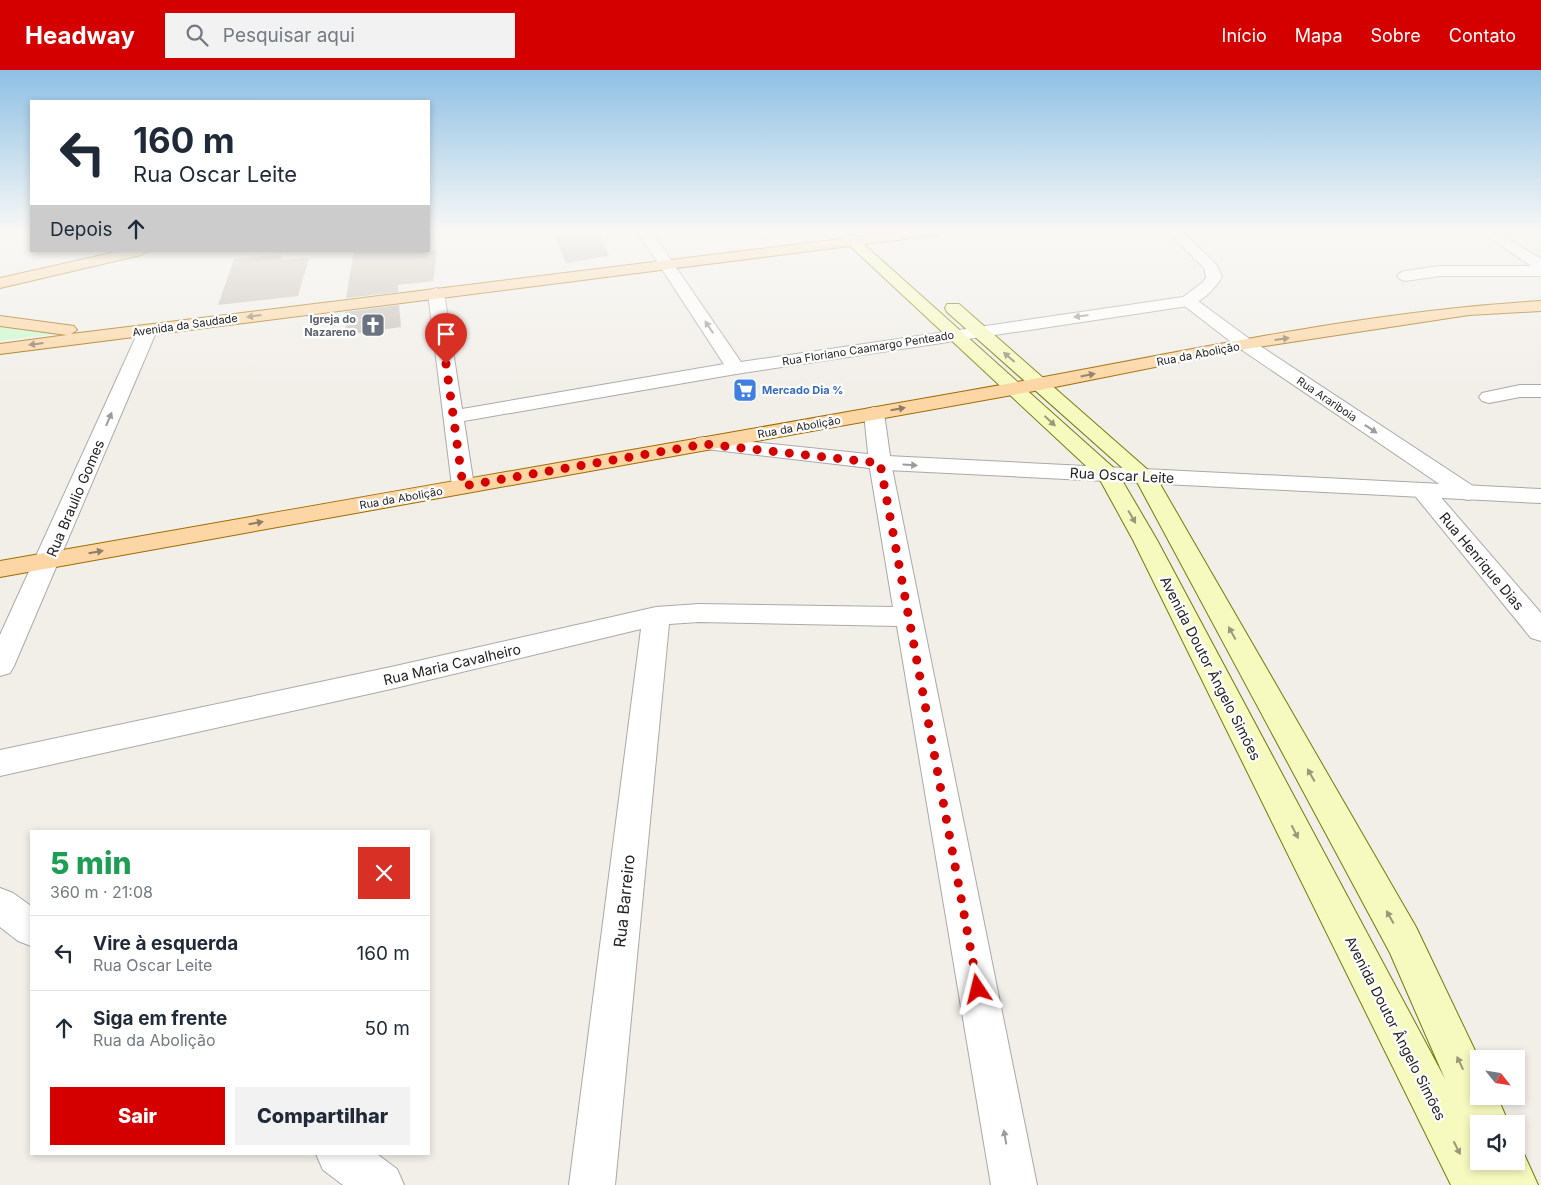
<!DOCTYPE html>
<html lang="pt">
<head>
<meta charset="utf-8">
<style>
  :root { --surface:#fff; --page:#f2f2f3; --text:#1f2937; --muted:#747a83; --line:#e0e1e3; --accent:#d40000 }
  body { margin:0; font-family:Inter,sans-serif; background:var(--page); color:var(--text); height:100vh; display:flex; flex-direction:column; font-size:19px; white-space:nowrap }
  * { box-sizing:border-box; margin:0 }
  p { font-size:16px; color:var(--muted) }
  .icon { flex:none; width:28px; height:28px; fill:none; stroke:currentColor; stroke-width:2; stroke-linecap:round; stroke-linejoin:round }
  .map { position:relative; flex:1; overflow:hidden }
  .sheet { position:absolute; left:30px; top:760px; width:400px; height:325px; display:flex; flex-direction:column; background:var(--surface); border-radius:0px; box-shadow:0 2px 8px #0003 }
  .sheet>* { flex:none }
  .top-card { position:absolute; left:30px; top:30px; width:400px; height:152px; border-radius:0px; box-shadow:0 2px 8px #0003; background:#fff; color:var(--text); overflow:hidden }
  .needle { width:32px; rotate:120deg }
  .tools { position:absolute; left:1470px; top:980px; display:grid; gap:10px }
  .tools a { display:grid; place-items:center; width:55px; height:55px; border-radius:0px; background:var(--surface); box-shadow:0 2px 8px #0003; font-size:25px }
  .pin { position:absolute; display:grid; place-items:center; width:42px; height:42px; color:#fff; margin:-51px -21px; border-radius:50% 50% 50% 0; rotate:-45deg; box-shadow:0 0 5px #0007 }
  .pin .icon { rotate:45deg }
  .me { position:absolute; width:55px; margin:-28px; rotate:350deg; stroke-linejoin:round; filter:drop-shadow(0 0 4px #0008) }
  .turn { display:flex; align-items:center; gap:18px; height:105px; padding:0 20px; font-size:22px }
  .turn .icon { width:65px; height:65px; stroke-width:2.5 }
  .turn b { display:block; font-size:35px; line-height:42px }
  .then { display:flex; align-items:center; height:48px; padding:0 20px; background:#0003; gap:10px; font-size:19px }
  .round { display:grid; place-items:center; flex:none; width:52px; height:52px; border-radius:0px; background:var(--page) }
  .summary { display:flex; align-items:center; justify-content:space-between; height:85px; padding:0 20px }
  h1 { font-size:30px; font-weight:800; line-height:38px; color:#1e9e55 }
  .button { display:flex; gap:10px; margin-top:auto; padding:10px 20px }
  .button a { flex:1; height:58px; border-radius:0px; background:var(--accent); color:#fff; font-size:20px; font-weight:800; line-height:58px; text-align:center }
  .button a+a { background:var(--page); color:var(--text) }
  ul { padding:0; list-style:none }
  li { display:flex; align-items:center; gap:15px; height:75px; padding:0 20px; border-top:1px solid var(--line) }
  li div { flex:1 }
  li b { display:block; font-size:19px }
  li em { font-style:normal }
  header { display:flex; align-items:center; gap:30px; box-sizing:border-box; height:70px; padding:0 25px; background:var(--accent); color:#fff }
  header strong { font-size:24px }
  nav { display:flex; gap:28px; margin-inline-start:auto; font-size:18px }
  .search { width:350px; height:45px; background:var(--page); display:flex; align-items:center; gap:12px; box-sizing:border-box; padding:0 18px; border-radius:0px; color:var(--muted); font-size:19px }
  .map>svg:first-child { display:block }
  .park { fill:#c8facc }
  .building { fill:#c7bfb8 }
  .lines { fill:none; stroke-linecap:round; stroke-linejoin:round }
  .minor-casing { stroke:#a9a9a9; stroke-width:2 }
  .tertiary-casing { stroke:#a9a9a9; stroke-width:2 }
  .secondary-casing { stroke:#707d05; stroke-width:2 }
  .primary-casing { stroke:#a06b00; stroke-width:2 }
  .minor { fill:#fff; fill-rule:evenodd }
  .tertiary { fill:#fff; fill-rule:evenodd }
  .secondary { fill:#f7fabf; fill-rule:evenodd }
  .primary { fill:#fcd6a4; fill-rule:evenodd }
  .oneway { fill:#8f7c63 }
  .oneway2 { fill:#9c9c9c }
  .oneway3 { fill:#979978 }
  .route { stroke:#d40000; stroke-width:9; stroke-dasharray:0 16.2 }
  .labels { text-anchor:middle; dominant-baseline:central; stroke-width:4.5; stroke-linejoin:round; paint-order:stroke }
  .far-worship-label { font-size:11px; font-weight:bold; fill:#5b616d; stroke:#fff; text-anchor:end }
  .far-street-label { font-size:11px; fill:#222; stroke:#fff }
  .far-shop-label { font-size:11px; font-weight:bold; fill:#366cbe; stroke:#fff; text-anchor:start }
  .street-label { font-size:14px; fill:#222; stroke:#fff }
  .near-street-label { font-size:16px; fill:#222; stroke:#fff }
</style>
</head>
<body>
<header>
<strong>Headway</strong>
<div class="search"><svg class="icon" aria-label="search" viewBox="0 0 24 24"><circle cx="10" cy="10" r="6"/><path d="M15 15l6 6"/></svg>Pesquisar aqui</div>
<nav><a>Início</a><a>Mapa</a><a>Sobre</a><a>Contato</a></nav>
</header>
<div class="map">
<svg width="1541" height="1115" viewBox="0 0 1541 1115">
  <rect width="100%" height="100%" fill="#f2efe9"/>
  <polygon class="park" points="0,252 62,263 0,271"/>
  <g class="building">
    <polygon points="559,161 598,161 609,186 566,193 554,164 560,163"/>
    <polygon points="354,181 437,181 433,211 398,215 398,222 346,228"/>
    <polygon points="281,185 281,190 309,188 298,226 218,235 234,189"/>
    <polygon points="399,235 401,257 346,265 345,242"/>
  </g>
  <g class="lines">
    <g class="minor-casing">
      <g id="minor">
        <polygon points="1480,161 1496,161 1541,189 1541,206 1440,206 1405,211 1400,209 1397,206 1400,203 1405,201 1440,196 1531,196"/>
        <polygon points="436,218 442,220 444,223 462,339 736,292 743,294 745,298 743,302 736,304 464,351 474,416 471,421 463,423 455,421 452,416 428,223 430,220"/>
        <polygon points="1188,226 1194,228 1251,270 1476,418 1479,423 1476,428 1468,430 1460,428 1239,278 1182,234 1180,231 1182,228"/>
        <polygon points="148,255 154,256 157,260 14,596 10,603 0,606 0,565 139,260 142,256"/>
        <polygon points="1520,315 1541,315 1541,327 1520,327 1489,333 1482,331 1479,327 1482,323"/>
        <polygon points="874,337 881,339 884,343 891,393 1037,1115 991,1115 897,556 699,552 669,554 615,1115 569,1115 641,559 391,619 0,706 0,680 391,597 656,537 699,534 893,537 869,393 864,343 867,339"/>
        <polygon points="1424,415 1432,417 1541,543 1541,571 1531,568 1416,427 1413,422 1416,417"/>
        <polygon points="0,818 13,823 31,836 31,876 18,871 0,857"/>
        <polygon points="316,1084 377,1084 397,1099 404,1115 343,1115 323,1100"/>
      </g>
    </g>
    <g class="tertiary-casing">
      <g id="tertiary">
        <path d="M637,161H651L741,292L1183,227L1203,212L1206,207L1204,198L1167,161H1182L1216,194L1222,207C1215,219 1202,232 1188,236L736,304L729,302Z"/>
        <polygon points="705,367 887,386 1541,419 1541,433 887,400 697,378 694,373 697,368"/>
      </g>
    </g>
    <g class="secondary-casing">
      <polygon id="secondary" points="834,161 849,161 1116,400 1157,470 1445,1009 1390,883 1136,410 947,242 945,238 947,234 959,234 1156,407 1416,857 1479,989 1479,1026 1497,1026 1509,1054 1479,1054 1479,1091 1516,1091 1516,1073 1520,1075 1538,1115 1451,1115 1133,470 1099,408"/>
    </g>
    <g class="primary-casing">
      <g id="primary">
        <polygon points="905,161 943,161 936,165 0,284 0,274 67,265 0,256 0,246 74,256 77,260 71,264"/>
        <polygon points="120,181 148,181 141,185 0,218 0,208"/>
        <path d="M1541,231V241L1469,245L1245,279L1040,320L0,507V491C322,434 645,378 967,321C1158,288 1348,242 1541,231Z"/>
      </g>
    </g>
    <use href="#minor" class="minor"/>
    <use href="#tertiary" class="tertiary"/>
    <use href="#secondary" class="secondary"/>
    <use href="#primary" class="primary"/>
  </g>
  <defs><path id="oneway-solid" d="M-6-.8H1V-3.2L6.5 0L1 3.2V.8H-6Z" transform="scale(1.25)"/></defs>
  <g class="oneway">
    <use href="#oneway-solid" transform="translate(254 246) rotate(172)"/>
    <use href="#oneway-solid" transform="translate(1282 269) rotate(-8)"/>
    <use href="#oneway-solid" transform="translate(36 274) rotate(173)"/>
    <use href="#oneway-solid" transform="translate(1088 305) rotate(-11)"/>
    <use href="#oneway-solid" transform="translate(898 339) rotate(-10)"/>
    <use href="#oneway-solid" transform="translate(256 453) rotate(-10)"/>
    <use href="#oneway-solid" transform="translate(96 482) rotate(-10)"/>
  </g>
  <g class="oneway2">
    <use href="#oneway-solid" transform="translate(1081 246) rotate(172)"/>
    <use href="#oneway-solid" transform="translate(709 257) rotate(-124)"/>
    <use href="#oneway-solid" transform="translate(109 349) rotate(-67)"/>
    <use href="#oneway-solid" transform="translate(1371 359) rotate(34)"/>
    <use href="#oneway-solid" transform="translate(910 395) rotate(3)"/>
    <use href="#oneway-solid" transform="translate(1005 1067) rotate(-100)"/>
  </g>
  <g class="oneway3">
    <use href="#oneway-solid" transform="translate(1009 287) rotate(-139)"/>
    <use href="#oneway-solid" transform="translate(1050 351) rotate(43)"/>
    <use href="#oneway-solid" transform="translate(1132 447) rotate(60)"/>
    <use href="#oneway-solid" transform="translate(1232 563) rotate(-119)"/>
    <use href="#oneway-solid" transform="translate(1311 705) rotate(-119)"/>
    <use href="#oneway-solid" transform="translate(1295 762) rotate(63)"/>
    <use href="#oneway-solid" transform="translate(1390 847) rotate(-119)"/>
    <use href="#oneway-solid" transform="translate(1460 993) rotate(-115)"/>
    <use href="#oneway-solid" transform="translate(1457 1078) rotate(63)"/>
  </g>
  <linearGradient id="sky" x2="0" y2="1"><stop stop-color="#8fc0e4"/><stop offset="0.51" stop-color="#f9f8f5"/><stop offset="1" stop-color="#f9f8f5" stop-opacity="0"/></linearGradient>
  <rect width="1541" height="317" fill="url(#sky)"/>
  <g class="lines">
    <polyline class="route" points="446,294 463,416 705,374 880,393 978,919"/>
  </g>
  <defs>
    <g id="church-square" transform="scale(1.25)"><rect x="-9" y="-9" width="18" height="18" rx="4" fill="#6b7280" stroke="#fff"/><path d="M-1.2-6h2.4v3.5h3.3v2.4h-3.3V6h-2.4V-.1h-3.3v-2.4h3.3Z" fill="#fff"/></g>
    <g id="supermarket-square" transform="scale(1.25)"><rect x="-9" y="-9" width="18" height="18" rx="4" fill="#3f7fe0" stroke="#fff"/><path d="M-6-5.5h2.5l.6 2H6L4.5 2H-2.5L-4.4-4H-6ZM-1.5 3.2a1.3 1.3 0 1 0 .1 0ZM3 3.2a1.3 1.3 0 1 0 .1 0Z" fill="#fff"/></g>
  </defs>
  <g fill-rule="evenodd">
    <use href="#church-square" x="373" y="255"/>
    <use href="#supermarket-square" x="745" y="320"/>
  </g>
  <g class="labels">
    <g class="far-worship-label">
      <text x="356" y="249">Igreja do<tspan x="356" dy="13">Nazareno</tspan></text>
    </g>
    <g class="far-street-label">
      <text transform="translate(185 255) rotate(-8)">Avenida da Saudade</text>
      <text transform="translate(868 278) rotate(-9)">Rua Floriano Caamargo Penteado</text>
      <text transform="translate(1198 284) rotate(-11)">Rua da Abolição</text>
      <text transform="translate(1327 329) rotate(34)">Rua Arariboia</text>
      <text transform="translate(799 357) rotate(-10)">Rua da Abolição</text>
      <text transform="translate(401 428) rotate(-10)">Rua da Abolição</text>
    </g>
    <g class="far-shop-label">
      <text x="762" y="320">Mercado Dia %</text>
    </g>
    <g class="street-label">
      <text transform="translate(1122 405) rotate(3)">Rua Oscar Leite</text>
      <text transform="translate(75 428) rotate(-67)">Rua Braulio Gomes</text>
      <text transform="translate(1482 491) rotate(50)">Rua Henrique Dias</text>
      <text transform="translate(452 594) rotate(-13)">Rua Maria Cavalheiro</text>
      <text transform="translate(1211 598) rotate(63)">Avenida Doutor Ângelo Simões</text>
      <text transform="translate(1396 958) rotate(63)">Avenida Doutor Ângelo Simões</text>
    </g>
    <g class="near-street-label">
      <text transform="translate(624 831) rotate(-84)">Rua Barreiro</text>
    </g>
  </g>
</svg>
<div class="tools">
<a><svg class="needle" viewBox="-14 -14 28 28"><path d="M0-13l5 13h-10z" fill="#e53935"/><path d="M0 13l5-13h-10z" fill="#747a83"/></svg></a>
<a><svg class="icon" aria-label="sound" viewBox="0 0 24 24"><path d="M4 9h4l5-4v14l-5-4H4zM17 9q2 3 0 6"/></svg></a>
</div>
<div class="pin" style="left:446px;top:294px;background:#d93025"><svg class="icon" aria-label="arrive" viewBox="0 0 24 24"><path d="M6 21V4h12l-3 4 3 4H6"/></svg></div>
<svg class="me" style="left:978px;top:919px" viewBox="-20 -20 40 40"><path d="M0-17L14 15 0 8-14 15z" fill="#d40000" stroke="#fff" stroke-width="4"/></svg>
<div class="top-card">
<div class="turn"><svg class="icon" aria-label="left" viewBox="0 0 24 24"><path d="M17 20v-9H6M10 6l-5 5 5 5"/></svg><div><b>160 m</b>Rua Oscar Leite</div></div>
<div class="then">Depois<svg class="icon" aria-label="ahead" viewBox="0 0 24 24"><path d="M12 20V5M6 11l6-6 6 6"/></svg></div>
</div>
<section class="sheet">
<div class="summary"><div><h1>5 min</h1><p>360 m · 21:08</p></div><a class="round" style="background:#d93025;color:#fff"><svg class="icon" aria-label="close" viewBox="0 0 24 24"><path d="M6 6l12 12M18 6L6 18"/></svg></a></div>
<ul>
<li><svg class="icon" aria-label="left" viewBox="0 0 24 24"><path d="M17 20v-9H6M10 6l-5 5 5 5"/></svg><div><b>Vire à esquerda</b><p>Rua Oscar Leite</p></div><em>160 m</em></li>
<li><svg class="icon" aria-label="ahead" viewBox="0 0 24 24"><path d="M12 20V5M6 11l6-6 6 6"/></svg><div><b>Siga em frente</b><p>Rua da Abolição</p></div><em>50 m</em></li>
</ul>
<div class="button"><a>Sair</a><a>Compartilhar</a></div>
</section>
</div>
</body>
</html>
